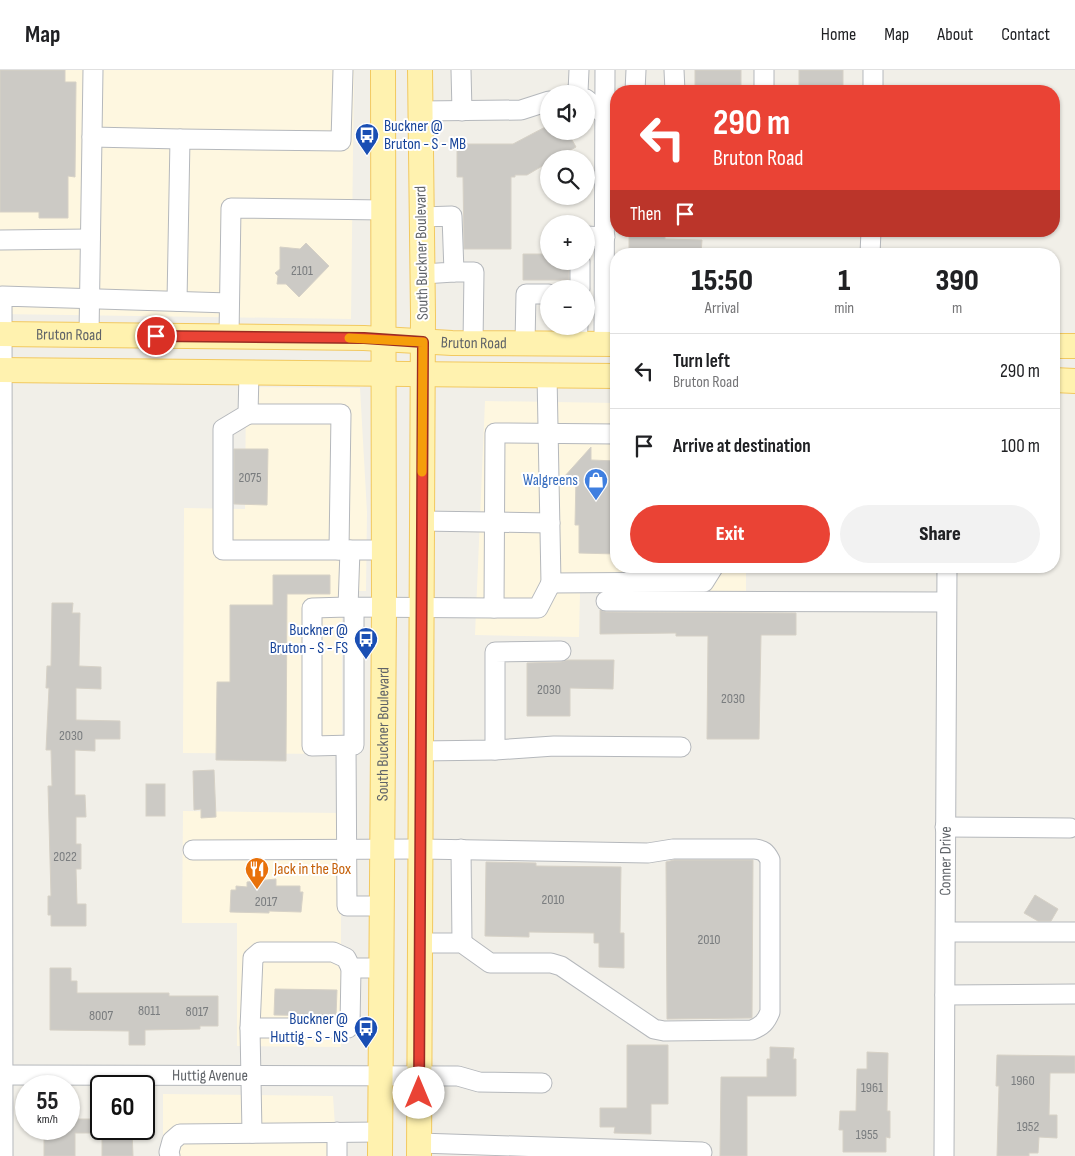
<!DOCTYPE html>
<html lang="en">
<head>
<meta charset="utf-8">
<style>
  :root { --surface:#fff; --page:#f2f2f2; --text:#202124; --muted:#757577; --line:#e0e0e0; --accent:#ea4335 }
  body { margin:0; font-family:"Sofia Sans Condensed",sans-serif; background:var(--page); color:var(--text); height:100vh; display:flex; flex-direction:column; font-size:19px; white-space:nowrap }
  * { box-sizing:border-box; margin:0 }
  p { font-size:16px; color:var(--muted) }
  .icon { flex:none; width:28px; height:28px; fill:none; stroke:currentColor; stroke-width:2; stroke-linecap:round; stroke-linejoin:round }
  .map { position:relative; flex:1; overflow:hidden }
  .details { position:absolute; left:610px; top:178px; width:450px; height:325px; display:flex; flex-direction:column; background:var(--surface); border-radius:20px; box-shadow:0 1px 4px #0004 }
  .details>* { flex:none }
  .hud { position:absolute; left:610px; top:15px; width:450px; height:152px; border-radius:20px; box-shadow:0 1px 4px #0004; background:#ea4335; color:#fff; overflow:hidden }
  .tools { position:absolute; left:540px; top:15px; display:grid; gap:10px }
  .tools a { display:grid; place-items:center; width:55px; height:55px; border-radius:50%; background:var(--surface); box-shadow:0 1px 4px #0004; font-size:25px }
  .speed { position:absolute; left:15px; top:1005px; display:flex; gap:10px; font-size:25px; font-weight:700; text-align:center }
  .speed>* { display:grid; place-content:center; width:65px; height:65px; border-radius:50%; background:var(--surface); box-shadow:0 1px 4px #0004; line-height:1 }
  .speed small { font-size:12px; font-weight:400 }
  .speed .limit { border:2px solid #111; border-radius:8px; background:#fff; color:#111 }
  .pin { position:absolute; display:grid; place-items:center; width:42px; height:42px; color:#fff; margin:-21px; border:2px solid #fff; border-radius:50%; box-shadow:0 1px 5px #0007 }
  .me { position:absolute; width:55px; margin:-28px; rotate:0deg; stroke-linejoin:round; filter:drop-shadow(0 0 4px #0008) }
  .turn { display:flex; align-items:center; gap:18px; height:105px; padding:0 20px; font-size:22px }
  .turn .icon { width:65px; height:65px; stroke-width:2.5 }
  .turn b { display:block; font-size:35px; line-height:42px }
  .then { display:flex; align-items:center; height:48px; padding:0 20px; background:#0003; gap:10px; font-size:19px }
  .eta { display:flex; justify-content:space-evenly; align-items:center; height:85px; text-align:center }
  .eta b { font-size:30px; font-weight:800; line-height:35px }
  .cta { display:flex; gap:10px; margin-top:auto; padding:10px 20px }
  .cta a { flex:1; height:58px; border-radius:30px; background:var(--accent); color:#fff; font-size:20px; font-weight:800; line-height:58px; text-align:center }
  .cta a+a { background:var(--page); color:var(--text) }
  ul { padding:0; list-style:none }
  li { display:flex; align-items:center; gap:15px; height:75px; padding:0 20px; border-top:1px solid var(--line) }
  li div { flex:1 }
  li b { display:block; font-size:19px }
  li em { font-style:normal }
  header { display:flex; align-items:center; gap:30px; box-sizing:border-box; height:70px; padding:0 25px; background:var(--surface); border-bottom:1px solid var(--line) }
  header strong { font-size:24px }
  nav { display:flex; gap:28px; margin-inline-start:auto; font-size:18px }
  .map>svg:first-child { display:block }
  .commercial { fill:#fef7e0 }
  .building { fill:#cccac5; stroke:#d6d1c6 }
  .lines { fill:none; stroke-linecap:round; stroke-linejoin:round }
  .minor-casing { stroke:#b5b8bc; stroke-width:21 }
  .major-casing { stroke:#f2c960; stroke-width:26 }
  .minor { stroke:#fff; stroke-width:19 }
  .major { stroke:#fff2af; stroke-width:24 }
  .route-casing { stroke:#982c22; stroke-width:12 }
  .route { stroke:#ea4335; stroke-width:9 }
  .slow { stroke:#f59e0b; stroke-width:9 }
  .labels { text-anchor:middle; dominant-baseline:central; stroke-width:4; stroke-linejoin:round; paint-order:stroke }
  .number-label { font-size:14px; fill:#7a7d7f }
  .transit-label { font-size:16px; fill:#164399; stroke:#fff; text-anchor:end }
  .street-label { font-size:16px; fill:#5f6368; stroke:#fff }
  .shop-label { font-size:16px; fill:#366cbe; stroke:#fff; text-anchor:end }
  .food-label { font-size:16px; fill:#c56008; stroke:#fff; text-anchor:start }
</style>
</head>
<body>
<header>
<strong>Map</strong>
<nav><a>Home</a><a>Map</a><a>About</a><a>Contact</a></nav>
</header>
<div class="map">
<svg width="1075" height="1086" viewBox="0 0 1075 1086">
  <rect width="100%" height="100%" fill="#f1efe8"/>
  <g class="commercial">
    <polygon points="0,0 354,0 351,249 0,244"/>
    <polygon points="246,317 360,318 367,442 366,521 342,521 342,684 183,683 184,438 245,439"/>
    <polygon points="485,331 616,333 616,496 746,496 746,525 580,523 579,567 475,565"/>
    <polygon points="183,741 341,743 341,977 237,976 237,853 182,853"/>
    <polygon points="163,1024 333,1026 337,1086 163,1086"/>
  </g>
  <g class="building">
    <polygon points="0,0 65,0 65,12 76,12 75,107 68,106 68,148 39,148 39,142 0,142"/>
    <rect x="695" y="0" width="46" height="21"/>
    <rect x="799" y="0" width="44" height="21"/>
    <polygon points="549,55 549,61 567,61 576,77 555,89 549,89 549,92 527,105 515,105 515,107 511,107 511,179 464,179 463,107 457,107 457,74 513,74"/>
    <polygon points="632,161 665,161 665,169 702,170 701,184 639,184 639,179 629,179 629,162"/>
    <polygon points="306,173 329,196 299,227 286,214 277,214 278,206 275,203 280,199 280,177 300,179"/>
    <polygon points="523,184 549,184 549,191 569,191 569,210 523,210"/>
    <polygon points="591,377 591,390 616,391 616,484 579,483 579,455 575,455 576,407 564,407"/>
    <polygon points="234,379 268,379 267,435 234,434"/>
    <polygon points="273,505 330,505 330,524 287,524 286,691 216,690 217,612 230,612 230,535 273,535"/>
    <polygon points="52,533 73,533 72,543 80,543 79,596 101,597 101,619 76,618 76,650 120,651 120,669 95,669 95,681 75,680 75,725 85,725 86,747 76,747 76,774 81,774 81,799 76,799 77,834 86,834 86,856 51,856 51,845 48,845 48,826 51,826 48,716 52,716 51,680 46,680 49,618 46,618 47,596 51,596"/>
    <polygon points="600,540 606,542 796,543 796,565 761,565 759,669 707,669 708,566 676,566 676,563 600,564"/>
    <polygon points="567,590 614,590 613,619 570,618 570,646 527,646 527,593 561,592"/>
    <polygon points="214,700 216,747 201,748 201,739 194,740 193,701"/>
    <rect x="146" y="714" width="19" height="32"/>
    <polygon points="674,790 753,790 752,948 751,948 667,949 666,792"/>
    <polygon points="486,792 536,793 536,796 621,797 620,863 624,863 624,898 599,897 599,873 594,873 594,863 529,862 529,867 485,866"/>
    <polygon points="276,809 276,816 300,816 300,822 303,822 301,842 269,841 269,843 230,842 231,820 236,820 236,816 247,817 247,812"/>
    <polygon points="1035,825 1058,839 1051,851 1038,851 1024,843"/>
    <polygon points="50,898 71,898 71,911 77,911 77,923 169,923 169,926 218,926 218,956 200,956 200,959 145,960 145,975 129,975 129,961 50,960"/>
    <polygon points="275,919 337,920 336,946 274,945"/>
    <polygon points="627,975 668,975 668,1034 651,1034 651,1064 614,1063 615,1057 600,1057 600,1038 627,1038"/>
    <polygon points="770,977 794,978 793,989 796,989 796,1026 747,1026 747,1086 720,1086 721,1007 767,1007 767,989 770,989"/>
    <polygon points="867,982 888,983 887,1041 890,1041 890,1068 886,1067 886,1082 843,1082 843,1060 839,1060 840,1041 856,1041 857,999 867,999"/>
    <polygon points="997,985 1075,986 1075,1003 1050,1003 1049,1045 1057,1045 1057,1068 1039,1067 1038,1083 1029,1083 1029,1086 997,1086 999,1016 996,1016"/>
    <polygon points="69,1049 101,1049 101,1063 75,1063 75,1086 44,1086 44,1059 69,1059"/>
    <polygon points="102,1059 132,1059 133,1086 102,1086"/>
  </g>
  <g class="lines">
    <g class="minor-casing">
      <g id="minor">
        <polyline points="461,0 462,41"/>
        <polyline points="674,0 675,21"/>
        <polyline points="635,21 636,0"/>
        <polyline points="764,21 764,0"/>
        <polyline points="873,21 873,0"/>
        <polyline points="572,24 578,22 579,0"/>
        <polyline points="586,29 605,45"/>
        <polyline points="421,41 521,40 549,31"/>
        <polyline points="92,67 180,69"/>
        <polyline points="422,147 452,146 454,202 423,204"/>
        <polyline points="586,166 605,167"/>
        <polyline points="0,170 90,169"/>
        <polyline points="870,184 871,161"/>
        <polyline points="454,202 474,202 473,273"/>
        <polyline points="580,219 580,191"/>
        <polyline points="177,231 180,69 341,71 343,0"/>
        <polyline points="89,265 93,0"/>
        <polyline points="229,267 231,138 384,140"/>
        <polyline points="525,273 526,224 549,224"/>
        <polyline points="577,274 578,256"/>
        <polyline points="604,274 605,0"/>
        <polyline points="249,303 248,344 223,359 223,480 350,480 348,537 494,538 495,363 616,364"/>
        <polyline points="547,305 551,513 704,512 714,496"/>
        <polyline points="248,344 341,344 339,480"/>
        <polyline points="422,451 550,453"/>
        <polyline points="350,480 383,480"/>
        <polyline points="606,531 946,532"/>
        <polyline points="348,537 312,538 312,676 354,675 354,537"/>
        <polyline points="494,538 538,538 551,513"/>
        <polyline points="346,676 347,836 381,836"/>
        <polyline points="495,680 495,582 561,581"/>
        <polyline points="420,681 495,680 554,676 681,677"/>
        <polyline points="945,757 1070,758"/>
        <polyline points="461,779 462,873"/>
        <path d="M193,780L420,779L648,783L673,779H755C763,780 766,782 770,790V942C766,952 762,956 752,960L664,961L654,959L561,896L551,893H490L462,873H420"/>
        <polyline points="946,862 1075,862"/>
        <polyline points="945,925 1075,924"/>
        <polyline points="250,958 348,958 350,955 351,898"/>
        <path id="s1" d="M0,1005L458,1006L479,1012L542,1013"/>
        <polyline points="337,1062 337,1086"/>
        <polyline points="252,1063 250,958 253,888 260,882 333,882 346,888 351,898 381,898"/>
        <polyline points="419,1073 702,1082"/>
        <polyline points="3,1086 2,226 229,233"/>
        <polyline points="170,1086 169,1082 172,1071 180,1064 380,1062"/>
        <path id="s2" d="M944,1086L947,496"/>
      </g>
    </g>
    <g class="major-casing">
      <g id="major">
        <path id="s3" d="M0,264L364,268L452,273L616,274"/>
        <polyline points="1054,276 1075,276"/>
        <polyline points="0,300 616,306"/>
        <polyline points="1054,310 1075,311"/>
        <path id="s4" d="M380,1086L384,538L383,0"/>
        <polyline points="419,1086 423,245 420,0"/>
      </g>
    </g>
    <use href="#minor" class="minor"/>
    <use href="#major" class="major"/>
  </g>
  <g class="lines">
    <g class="route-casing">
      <polyline id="route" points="156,266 364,268 423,272 419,1023"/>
    </g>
    <use href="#route" class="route"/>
    <polyline class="slow" points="349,268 423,272 422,402"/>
  </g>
  <defs>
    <g id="bus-pin" transform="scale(1.25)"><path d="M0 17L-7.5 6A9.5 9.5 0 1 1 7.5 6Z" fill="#1a4fb4" stroke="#fff"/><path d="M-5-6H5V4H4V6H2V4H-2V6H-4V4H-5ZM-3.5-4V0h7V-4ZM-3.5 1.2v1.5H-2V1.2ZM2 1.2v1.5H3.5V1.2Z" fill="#fff"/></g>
    <g id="shop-pin" transform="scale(1.25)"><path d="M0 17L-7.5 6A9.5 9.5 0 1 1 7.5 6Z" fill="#3f7fe0" stroke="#fff"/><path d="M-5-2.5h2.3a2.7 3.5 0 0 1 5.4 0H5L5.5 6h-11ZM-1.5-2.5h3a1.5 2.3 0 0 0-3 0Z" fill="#fff"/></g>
    <g id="restaurant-pin" transform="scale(1.25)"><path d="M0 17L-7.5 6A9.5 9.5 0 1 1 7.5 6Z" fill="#e8710a" stroke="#fff"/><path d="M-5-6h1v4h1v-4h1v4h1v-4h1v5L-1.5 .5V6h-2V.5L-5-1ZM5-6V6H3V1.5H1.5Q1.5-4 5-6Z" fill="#fff"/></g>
  </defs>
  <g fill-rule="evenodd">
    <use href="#bus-pin" x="367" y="65"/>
    <use href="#shop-pin" x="596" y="410"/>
    <use href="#bus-pin" x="366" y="569"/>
    <use href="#restaurant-pin" x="257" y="799"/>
    <use href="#bus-pin" x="366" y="958"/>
  </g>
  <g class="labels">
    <g class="number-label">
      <text x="302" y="200">2101</text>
      <text x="250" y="407">2075</text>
      <text x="549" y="619">2030</text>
      <text x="733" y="628">2030</text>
      <text x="71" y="665">2030</text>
      <text x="65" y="786">2022</text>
      <text x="553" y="829">2010</text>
      <text x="266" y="831">2017</text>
      <text x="709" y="869">2010</text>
      <text x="149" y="940">8011</text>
      <text x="197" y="941">8017</text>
      <text x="101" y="945">8007</text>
      <text x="1023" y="1010">1960</text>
      <text x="872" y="1017">1961</text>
      <text x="1028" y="1056">1952</text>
      <text x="867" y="1064">1955</text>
    </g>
    <g class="transit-label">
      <text x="384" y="56" text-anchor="start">Buckner @<tspan x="384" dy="18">Bruton - S - MB</tspan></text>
      <text x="348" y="560">Buckner @<tspan x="348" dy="18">Bruton - S - FS</tspan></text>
      <text x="348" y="949">Buckner @<tspan x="348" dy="18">Huttig - S - NS</tspan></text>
    </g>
    <g class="street-label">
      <text transform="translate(422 183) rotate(-91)">South Buckner Boulevard</text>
      <text stroke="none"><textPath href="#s3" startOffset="69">Bruton Road</textPath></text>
      <text stroke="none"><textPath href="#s3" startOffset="474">Bruton Road</textPath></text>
      <text stroke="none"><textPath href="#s4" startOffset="422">South Buckner Boulevard</textPath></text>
      <text stroke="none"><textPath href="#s2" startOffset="295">Conner Drive</textPath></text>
      <text stroke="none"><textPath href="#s1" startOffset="210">Huttig Avenue</textPath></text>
    </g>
    <g class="shop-label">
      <text x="578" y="410">Walgreens</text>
    </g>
    <g class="food-label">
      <text x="274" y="799">Jack in the Box</text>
    </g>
  </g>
</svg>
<div class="tools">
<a><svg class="icon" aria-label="sound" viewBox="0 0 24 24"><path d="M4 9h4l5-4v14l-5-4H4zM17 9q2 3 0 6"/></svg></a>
<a><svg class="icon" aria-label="search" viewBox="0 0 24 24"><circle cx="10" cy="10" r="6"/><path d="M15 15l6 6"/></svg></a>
<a>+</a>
<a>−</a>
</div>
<div class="speed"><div>55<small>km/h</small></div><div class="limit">60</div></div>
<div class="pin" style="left:156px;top:266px;background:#d93025"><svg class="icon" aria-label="arrive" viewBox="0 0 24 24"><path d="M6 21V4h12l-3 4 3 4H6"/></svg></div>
<svg class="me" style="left:419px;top:1023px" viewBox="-20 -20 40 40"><circle r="19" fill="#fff"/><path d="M0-13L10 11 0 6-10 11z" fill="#ea4335"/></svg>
<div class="hud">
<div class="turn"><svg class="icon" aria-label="left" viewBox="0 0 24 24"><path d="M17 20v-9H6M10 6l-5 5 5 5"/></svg><div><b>290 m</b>Bruton Road</div></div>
<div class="then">Then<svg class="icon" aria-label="arrive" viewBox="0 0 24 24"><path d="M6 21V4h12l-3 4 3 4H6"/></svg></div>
</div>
<section class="details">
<div class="eta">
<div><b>15:50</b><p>Arrival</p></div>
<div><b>1</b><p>min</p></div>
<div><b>390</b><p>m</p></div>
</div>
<ul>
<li><svg class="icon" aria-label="left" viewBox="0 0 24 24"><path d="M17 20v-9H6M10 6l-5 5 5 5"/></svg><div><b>Turn left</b><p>Bruton Road</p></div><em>290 m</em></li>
<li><svg class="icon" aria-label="arrive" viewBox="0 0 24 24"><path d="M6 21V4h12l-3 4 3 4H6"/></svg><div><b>Arrive at destination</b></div><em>100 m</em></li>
</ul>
<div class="cta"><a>Exit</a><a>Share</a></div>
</section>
</div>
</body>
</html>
